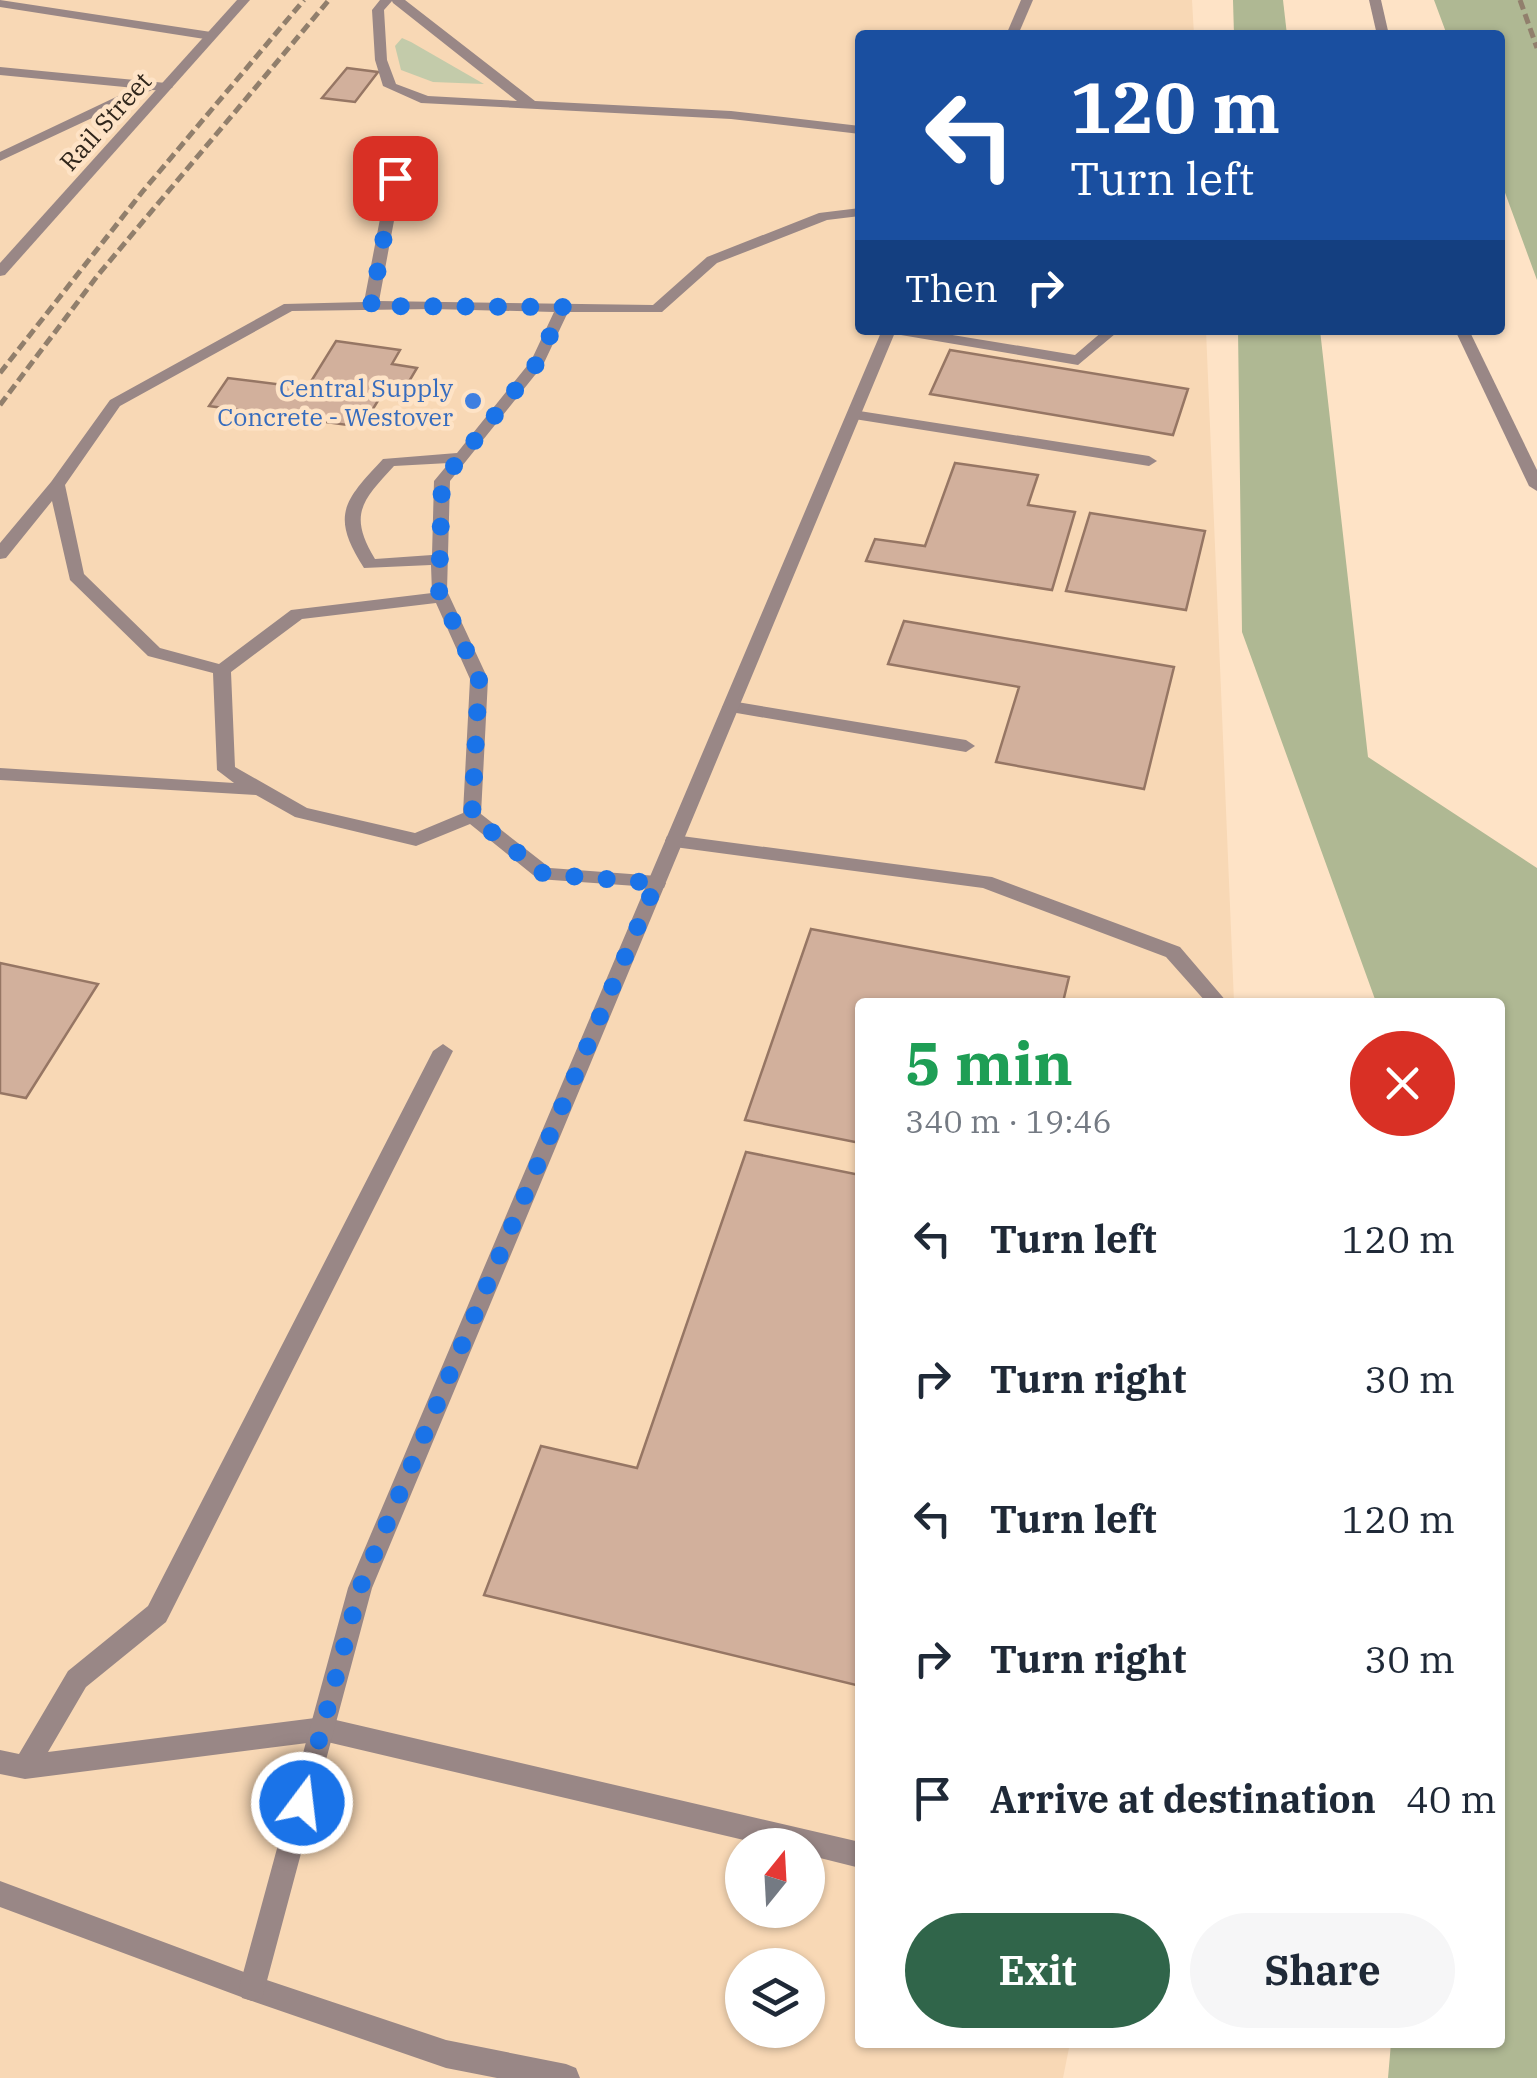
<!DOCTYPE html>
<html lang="en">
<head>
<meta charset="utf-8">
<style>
  :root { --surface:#fff; --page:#f6f6f7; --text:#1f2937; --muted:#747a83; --accent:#30654a }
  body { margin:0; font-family:"IBM Plex Serif",serif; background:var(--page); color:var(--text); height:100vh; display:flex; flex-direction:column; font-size:38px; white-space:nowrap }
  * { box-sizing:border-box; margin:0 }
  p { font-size:32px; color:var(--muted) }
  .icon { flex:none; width:55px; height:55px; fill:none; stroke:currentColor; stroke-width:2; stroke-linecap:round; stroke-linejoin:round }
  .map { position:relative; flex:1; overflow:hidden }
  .sheet { position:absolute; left:855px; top:998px; width:650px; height:1050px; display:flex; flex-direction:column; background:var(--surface); border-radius:10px; box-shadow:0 2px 8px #0004 }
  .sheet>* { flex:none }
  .guide { position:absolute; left:855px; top:30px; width:650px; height:305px; border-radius:10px; box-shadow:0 2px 8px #0004; background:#1a4fa0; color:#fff; overflow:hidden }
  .needle { width:65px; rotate:18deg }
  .fabs { position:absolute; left:725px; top:1828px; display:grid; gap:20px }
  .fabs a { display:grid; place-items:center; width:100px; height:100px; border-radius:50%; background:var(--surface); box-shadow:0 2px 8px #0004; font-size:50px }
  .pin { position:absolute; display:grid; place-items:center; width:85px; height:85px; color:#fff; margin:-42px; border-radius:20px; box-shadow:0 5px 15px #0006 }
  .me { position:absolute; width:110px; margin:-55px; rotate:15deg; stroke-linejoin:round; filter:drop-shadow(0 0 8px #0008) }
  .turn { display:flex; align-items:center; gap:35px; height:210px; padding:0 50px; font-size:45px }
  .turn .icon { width:130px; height:130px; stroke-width:2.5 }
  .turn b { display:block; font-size:70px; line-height:85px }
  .then { display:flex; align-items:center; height:95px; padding:0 50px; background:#0003; gap:20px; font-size:38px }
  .round { display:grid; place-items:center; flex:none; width:105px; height:105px; border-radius:52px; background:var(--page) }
  .summary { display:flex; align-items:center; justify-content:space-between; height:170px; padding:0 50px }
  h1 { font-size:60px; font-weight:700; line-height:75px; color:#1e9e55 }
  .action { display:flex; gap:20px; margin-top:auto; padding:20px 50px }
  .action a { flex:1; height:115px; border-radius:60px; background:var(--accent); color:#fff; font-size:40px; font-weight:700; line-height:115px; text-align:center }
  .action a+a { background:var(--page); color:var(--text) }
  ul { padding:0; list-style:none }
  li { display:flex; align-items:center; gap:30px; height:140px; padding:0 50px }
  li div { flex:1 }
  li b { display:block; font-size:38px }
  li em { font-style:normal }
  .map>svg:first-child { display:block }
  .built { fill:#f8d8b5; fill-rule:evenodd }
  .green { fill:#c3cbaa }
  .forest { fill:#afb893 }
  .building { fill:#d2b09c; stroke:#967664; stroke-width:2.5 }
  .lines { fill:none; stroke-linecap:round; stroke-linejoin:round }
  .lane { fill:#998786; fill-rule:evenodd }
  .street { fill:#998786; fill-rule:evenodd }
  .rail { stroke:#917f6c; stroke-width:5; stroke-dasharray:10 5; stroke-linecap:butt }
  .route { stroke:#1a73e8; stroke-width:18; stroke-dasharray:0 32.4 }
  .shop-dot { fill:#3f7fe0; stroke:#fee3c6; stroke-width:4 }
  .labels { text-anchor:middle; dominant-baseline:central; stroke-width:9; stroke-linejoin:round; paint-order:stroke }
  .far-street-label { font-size:25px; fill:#30261b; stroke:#fee3c6 }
  .far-shop-label { font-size:25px; fill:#366cbe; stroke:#fee3c6; text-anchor:end }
</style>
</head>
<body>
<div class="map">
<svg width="1537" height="2078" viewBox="0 0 1537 2078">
  <rect width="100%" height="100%" fill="#fee3c6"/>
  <path class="built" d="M0,0H1192L1194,35H860V330H1206L1234,1002H860V2042L1070,2043L1063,2078H0ZM742,1845H808V1910H742ZM742,1965H808V2030H742Z"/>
  <polygon class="green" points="402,38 411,42 484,84 433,82 401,70 395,46"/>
  <g class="forest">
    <polygon points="1233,0 1283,0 1287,35 1234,35"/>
    <polygon points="1434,0 1537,0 1537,280 1500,179 1500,35 1447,35"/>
    <polygon points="1238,330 1320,330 1368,757 1537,868 1537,2078 1388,2078 1391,2043 1500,2042 1500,1002 1376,1002 1242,632"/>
  </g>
  <g class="building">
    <polygon points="347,68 378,72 355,102 322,98"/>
    <polygon points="336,341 400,350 392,364 417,368 398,400 382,394 362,427 209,406 228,378 307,388"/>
    <polygon points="950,350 1188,389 1173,435 930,394"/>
    <polygon points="955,463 1038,475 1028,505 1075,512 1052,590 866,561 875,539 925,546"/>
    <polygon points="1090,513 1205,531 1186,610 1066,591"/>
    <polygon points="904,621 1174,667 1144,789 996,762 1019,687 888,664"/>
    <polygon points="811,929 1069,977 1063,1002 860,1002 860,1143 745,1120"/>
    <polygon points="0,963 98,984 26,1098 0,1093"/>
    <polygon points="746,1152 860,1175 860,1686 484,1595 541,1446 637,1468"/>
  </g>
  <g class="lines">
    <g class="lane">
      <polygon points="0,0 211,32 217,36 211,40 0,7"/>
      <path d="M380,0H405L535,101L731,111L860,126V134L731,119L421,103L383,86L375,60L372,10ZM392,1L393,3L517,101L428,96L396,84L387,60L384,10Z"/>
      <polygon points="1369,0 1381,0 1389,35 1377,35"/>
      <polygon points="0,67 166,83 173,87 166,91 152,90 0,161 0,152 135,88 0,75"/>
      <path d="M401,142L408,146L379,301L653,305L707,257L819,213L860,208V216L827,220L717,263L662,312H568L543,365L450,481L447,591L488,679L481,814L550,868L657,876L666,883L664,888L538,879L470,824L416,846L295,817L256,795L0,780V768L234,783L217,770L213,673L148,656L70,580L52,501L6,558L0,559V543L51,482L110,400L284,304L364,302L394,146ZM433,309L554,312L531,361L457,453L383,459C344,501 330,515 364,568L431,565L432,593L291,610L219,664L160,648L84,574L65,485L120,406L292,311ZM449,463L434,481L432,555L375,559C348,514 362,501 394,466ZM436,603L470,679L463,813L415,833L307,808L235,767L231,672L302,619Z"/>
      <polygon points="888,330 922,330 1075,355 1103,331 1110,330 1115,334 1078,365 895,334"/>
      <polygon points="1455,330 1469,330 1537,470 1537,491 1529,486"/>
      <polygon points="853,410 1149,456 1157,461 1149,466 848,418 848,412"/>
      <polygon points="731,701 966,740 975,746 966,752 725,711 722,707"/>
      <polygon points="674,835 992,877 1180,947 1227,1002 1206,1002 1166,957 983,888 667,846 665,841 667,836"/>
      <polygon points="443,1044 453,1051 166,1622 86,1687 48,1752 323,1717 860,1842 860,1868 808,1855 808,1845 765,1845 323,1741 25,1779 0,1774 0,1750 19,1754 68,1671 148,1606 433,1051"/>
      <polygon points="0,1881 252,1975 446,2040 566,2064 576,2068 580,2078 497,2078 446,2068 252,2001 0,1907"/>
    </g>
    <g class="street">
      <polygon points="237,0 250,0 5,275 0,276 0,263"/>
      <polygon points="1021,0 1033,0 1018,35 1006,35"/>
      <polygon points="882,330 896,330 372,1588 265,1988 262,1998 252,2001 242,1998 239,1988 348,1588"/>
    </g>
    <g class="rail">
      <polyline points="1520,0 1537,48"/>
      <polyline points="0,373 143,191 304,0"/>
      <polyline points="0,405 98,275 329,0"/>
    </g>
  </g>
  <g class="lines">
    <polyline class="route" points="302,1803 360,1588 656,883 544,874 472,816 479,679 439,591 442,481 538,362 563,307 371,306 395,178"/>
  </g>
  <circle class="shop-dot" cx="473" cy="401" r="10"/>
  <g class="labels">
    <g class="far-street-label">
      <text transform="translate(105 121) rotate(-48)">Rail Street</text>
    </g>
    <g class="far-shop-label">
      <text x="453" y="387">Central Supply<tspan x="453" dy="29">Concrete - Westover</tspan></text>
    </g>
  </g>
</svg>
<div class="fabs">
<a><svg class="needle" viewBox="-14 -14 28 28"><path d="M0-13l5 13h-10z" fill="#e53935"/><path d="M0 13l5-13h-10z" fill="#747a83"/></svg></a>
<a><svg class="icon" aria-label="layers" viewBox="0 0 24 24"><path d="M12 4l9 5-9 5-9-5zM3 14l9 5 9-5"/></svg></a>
</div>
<div class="pin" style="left:395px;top:178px;background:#d93025"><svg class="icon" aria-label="arrive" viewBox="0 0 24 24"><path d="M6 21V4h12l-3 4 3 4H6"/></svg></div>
<svg class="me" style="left:302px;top:1803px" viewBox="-20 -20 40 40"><circle r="17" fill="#1a73e8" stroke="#fff" stroke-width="3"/><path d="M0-11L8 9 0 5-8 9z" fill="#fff"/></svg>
<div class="guide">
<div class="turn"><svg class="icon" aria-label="left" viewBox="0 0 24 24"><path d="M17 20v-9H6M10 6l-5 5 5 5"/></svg><div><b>120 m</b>Turn left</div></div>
<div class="then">Then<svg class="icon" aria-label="right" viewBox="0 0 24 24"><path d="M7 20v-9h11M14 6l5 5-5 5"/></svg></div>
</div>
<section class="sheet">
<div class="summary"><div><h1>5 min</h1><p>340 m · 19:46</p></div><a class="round" style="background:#d93025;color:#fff"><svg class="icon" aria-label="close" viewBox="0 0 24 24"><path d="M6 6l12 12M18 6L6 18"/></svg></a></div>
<ul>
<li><svg class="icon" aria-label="left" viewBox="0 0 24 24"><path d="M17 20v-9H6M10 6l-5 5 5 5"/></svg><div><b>Turn left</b></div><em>120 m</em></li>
<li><svg class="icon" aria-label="right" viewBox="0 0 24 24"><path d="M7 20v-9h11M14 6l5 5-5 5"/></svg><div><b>Turn right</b></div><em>30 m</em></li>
<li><svg class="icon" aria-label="left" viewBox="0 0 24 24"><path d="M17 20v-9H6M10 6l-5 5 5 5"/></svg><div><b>Turn left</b></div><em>120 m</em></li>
<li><svg class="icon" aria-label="right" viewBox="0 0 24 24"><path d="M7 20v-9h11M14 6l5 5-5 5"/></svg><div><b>Turn right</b></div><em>30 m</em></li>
<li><svg class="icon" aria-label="arrive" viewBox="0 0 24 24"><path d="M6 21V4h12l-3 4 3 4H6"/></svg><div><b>Arrive at destination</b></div><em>40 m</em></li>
</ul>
<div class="action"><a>Exit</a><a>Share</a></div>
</section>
</div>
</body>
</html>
